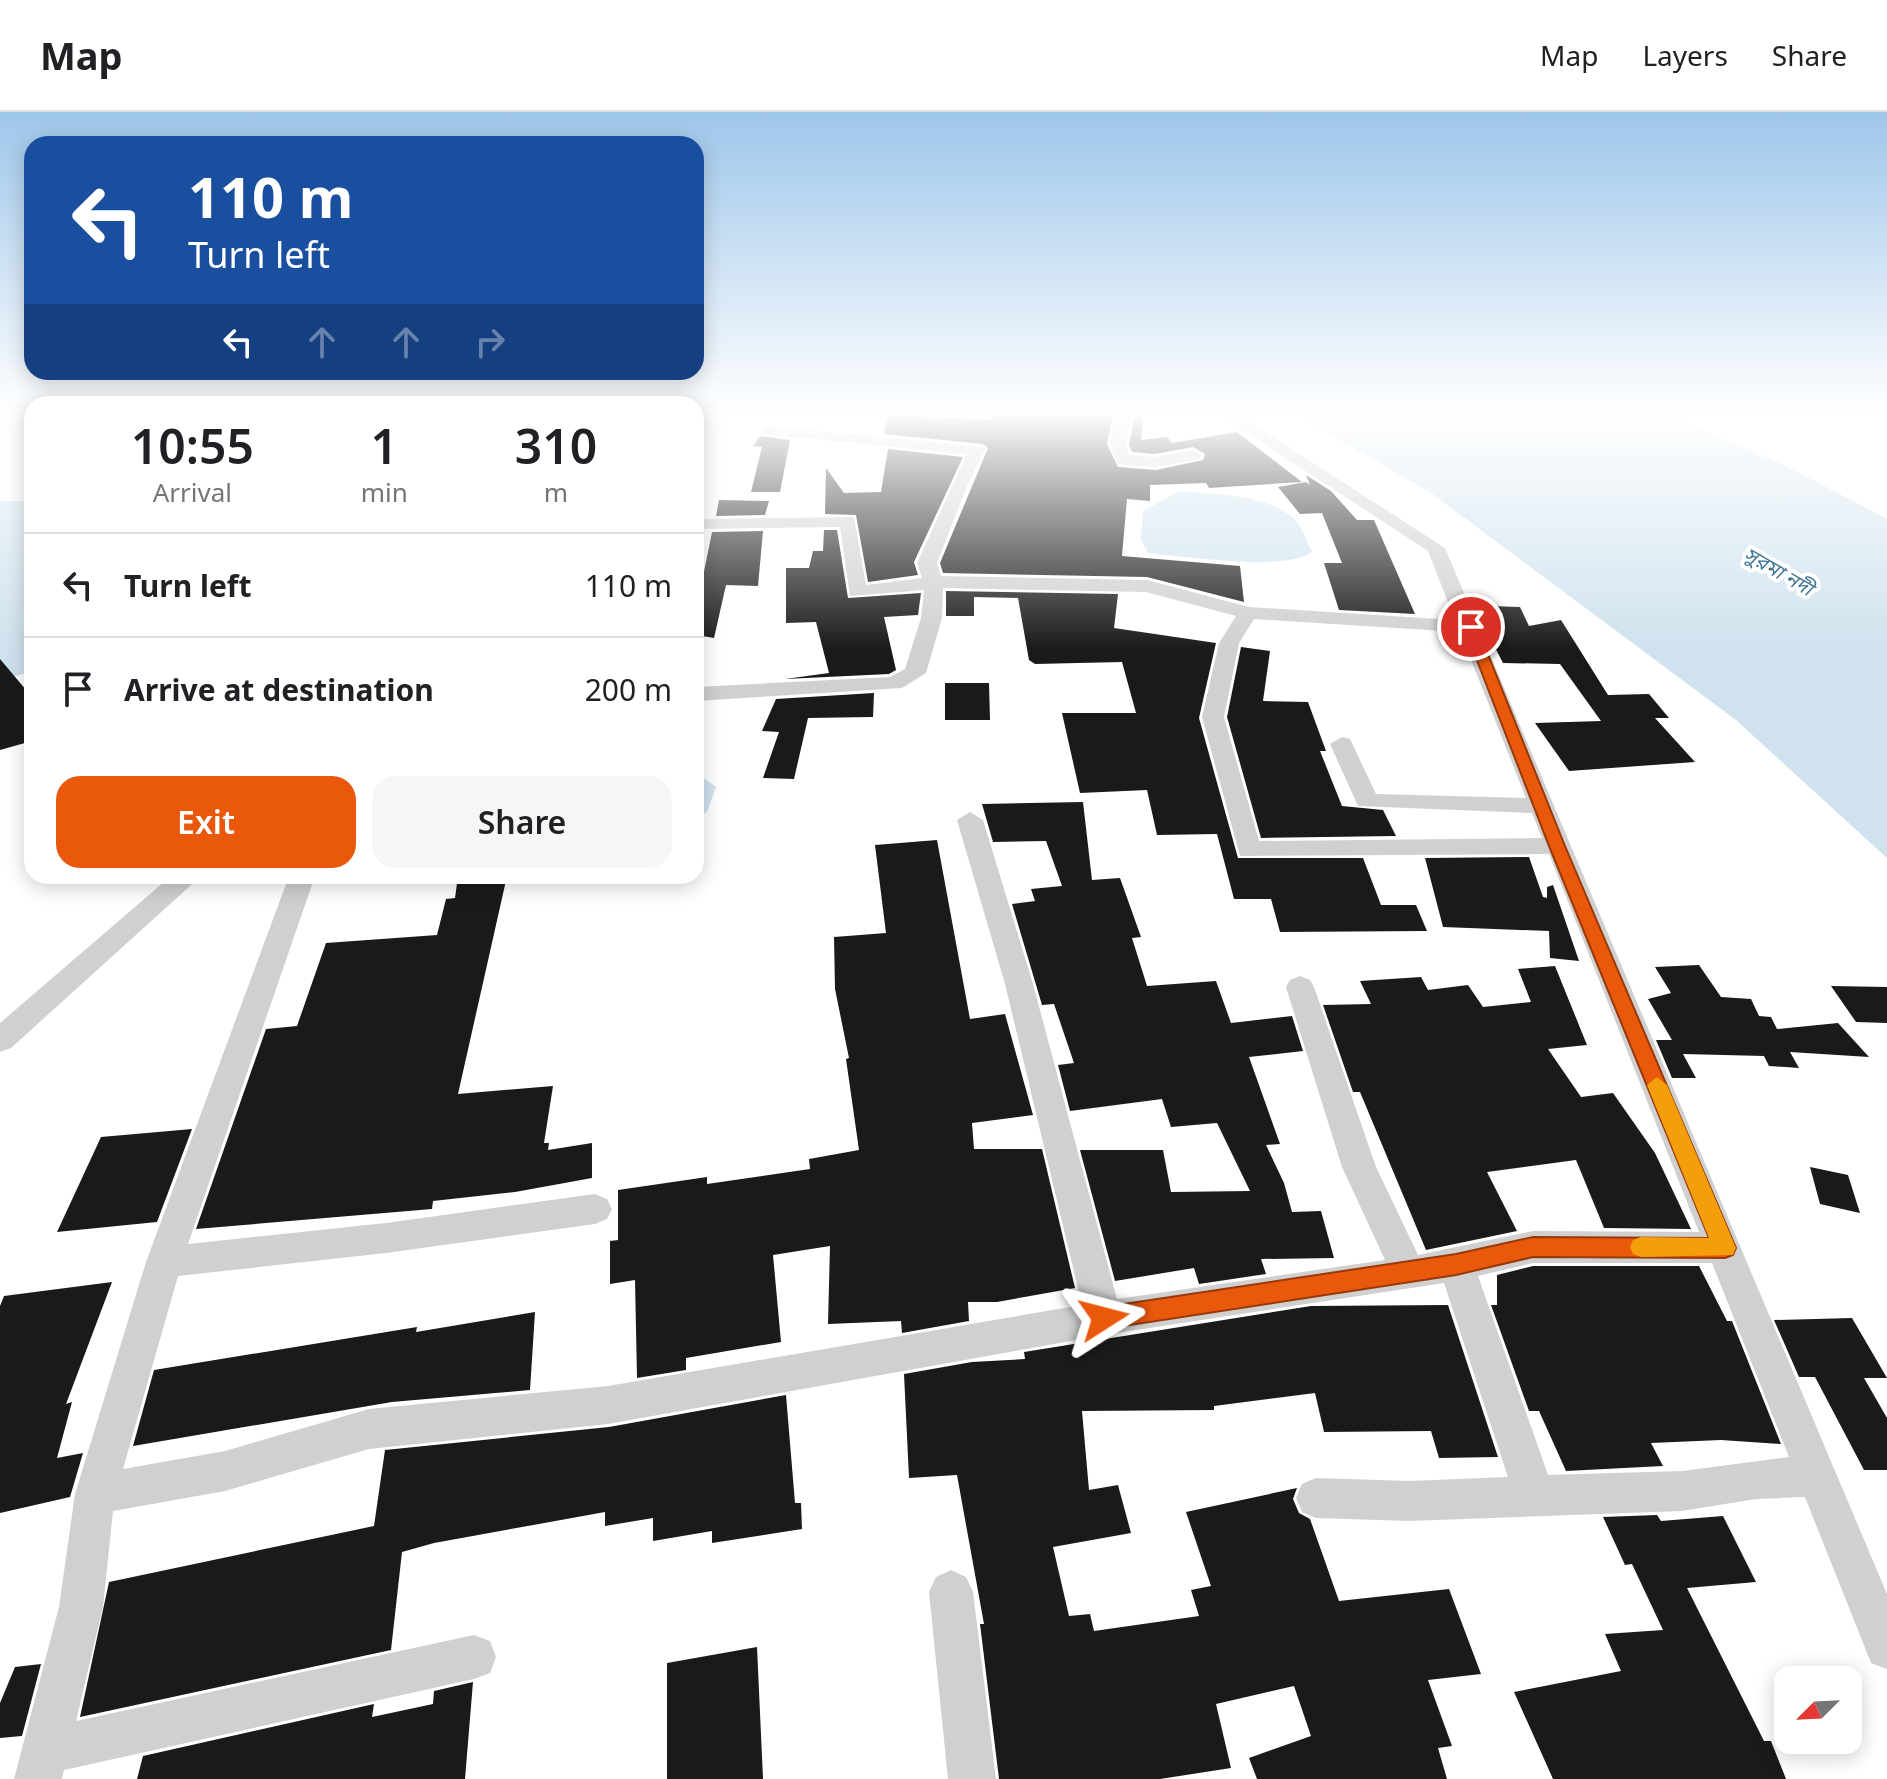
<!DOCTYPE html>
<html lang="en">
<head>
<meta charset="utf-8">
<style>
  :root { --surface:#fff; --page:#f6f6f6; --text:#202124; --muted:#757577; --line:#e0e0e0; --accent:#ea580c }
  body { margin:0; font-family:"Noto Sans","Noto Sans Bengali",sans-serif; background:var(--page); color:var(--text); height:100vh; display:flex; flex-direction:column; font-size:30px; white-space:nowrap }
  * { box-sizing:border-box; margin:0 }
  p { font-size:26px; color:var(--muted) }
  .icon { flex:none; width:44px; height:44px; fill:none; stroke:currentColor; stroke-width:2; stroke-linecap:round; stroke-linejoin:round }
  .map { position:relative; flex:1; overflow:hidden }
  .drawer { position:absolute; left:24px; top:284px; width:680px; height:488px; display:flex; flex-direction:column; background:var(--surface); border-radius:24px; box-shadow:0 4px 20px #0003 }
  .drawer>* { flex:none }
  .guide { position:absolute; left:24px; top:24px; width:680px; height:244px; border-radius:24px; box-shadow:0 4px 20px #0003; background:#1a4fa0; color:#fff; overflow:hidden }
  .needle { width:52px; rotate:246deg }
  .tools { position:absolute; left:1774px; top:1554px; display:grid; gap:16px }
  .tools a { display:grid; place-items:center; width:88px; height:88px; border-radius:16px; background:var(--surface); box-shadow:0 4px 20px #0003; font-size:40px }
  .pin { position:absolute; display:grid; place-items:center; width:68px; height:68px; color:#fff; margin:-34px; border:4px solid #fff; border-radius:50%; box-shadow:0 2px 8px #0007 }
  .me { position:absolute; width:88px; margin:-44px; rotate:81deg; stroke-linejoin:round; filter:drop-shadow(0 0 6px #0008) }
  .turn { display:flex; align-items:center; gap:28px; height:168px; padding:0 32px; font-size:36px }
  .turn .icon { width:104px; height:104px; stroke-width:2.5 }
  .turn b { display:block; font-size:56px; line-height:68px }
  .lanes { display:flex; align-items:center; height:76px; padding:0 32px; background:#0003; justify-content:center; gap:40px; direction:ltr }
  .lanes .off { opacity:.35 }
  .eta { display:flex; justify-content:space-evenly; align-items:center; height:136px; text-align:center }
  .eta b { font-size:48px; font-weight:600; line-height:56px }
  .cta { display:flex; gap:16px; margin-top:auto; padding:16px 32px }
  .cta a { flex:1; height:92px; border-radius:24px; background:var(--accent); color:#fff; font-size:32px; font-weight:600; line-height:92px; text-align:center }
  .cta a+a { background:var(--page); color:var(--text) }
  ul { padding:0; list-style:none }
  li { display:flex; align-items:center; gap:24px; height:104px; padding:0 32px; border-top:2px solid var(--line) }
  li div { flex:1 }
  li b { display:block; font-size:30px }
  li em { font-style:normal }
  header { display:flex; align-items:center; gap:48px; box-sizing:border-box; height:112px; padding:0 40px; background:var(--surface); border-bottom:2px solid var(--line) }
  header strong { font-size:38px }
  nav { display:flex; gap:44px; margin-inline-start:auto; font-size:28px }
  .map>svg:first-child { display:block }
  .water { fill:#cfe2ee }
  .building { fill:#1a1a1a }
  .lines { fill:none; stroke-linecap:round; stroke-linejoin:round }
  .minor { fill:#d0d0d0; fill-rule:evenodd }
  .route { fill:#ea580c; stroke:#983908; stroke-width:2 }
  .slow { fill:#f59e0b }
  .labels { text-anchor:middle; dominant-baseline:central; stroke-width:8; stroke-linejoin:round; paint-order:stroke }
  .far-water-label { font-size:20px; font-style:italic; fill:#3f7597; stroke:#fff }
</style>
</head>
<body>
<header>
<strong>Map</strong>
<nav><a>Map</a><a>Layers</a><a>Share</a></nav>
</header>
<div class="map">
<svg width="1887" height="1667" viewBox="0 0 1887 1667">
  <rect width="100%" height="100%" fill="#fff"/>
  <g class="water">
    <polygon points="1297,303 1668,303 1786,354 1887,407 1887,746 1736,608 1431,381"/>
    <path d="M1179,379C1215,383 1266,381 1294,407C1302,415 1307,430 1312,440C1285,460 1183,444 1148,441L1141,427L1143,399Z"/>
    <polygon points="0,389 32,389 32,559 0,569"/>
    <polygon points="696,660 716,675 707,700 696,705"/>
  </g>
  <g class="building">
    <polygon points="887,303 992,308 992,303 1113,303 1107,332 1118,355 1156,358 1203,348 1205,342 1193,335 1155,342 1132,340 1129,333 1135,303 1144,303 1141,328 1167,325 1172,331 1237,320 1302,370 1209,376 1206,371 1150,373 1150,389 1127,387 1122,444 1240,454 1244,490 1147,465 943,461 940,451 988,336 983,332 884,322"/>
    <polygon points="760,324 790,328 780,380 751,380 762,335 753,334"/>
    <polygon points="888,337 963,345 914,450 918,463 868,470 856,403 825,402 826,356 844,381 881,380"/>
    <polygon points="1306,363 1331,379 1357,408 1374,408 1415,502 1339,498 1324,451 1342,451 1322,401 1300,402 1278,375 1306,370 1310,373"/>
    <polygon points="719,388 769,389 765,403 716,404"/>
    <polygon points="824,418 837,418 848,486 921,481 918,503 884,505 896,558 889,562 785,567 829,561 816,510 786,511 786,456 809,456 813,439 823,439"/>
    <polygon points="763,419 758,474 726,473 714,526 696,523 696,499 712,420"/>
    <polygon points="946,479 1118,482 1114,516 1216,531 1199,606 1238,746 1363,746 1381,793 1416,793 1427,819 1280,820 1271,787 1234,787 1217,722 1157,723 1147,678 1080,681 1062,601 1136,601 1122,550 1035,552 1029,548 1018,486 974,485 974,504 946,504"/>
    <polygon points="1490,494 1520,495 1529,514 1561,508 1608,583 1649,582 1669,606 1655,606 1695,650 1569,659 1535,611 1601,609 1560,552 1503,551 1482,510 1497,510"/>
    <polygon points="1241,535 1270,539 1263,589 1308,590 1326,639 1320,639 1342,694 1383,698 1396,724 1261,726 1227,605"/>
    <polygon points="0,547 32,585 32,629 0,638"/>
    <polygon points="945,571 989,571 990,608 945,608"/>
    <polygon points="874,581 873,605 808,606 794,667 763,666 779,620 762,619 776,587"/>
    <polygon points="1083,690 1092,768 1120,766 1141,825 1132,826 1147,874 1216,869 1231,911 1292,904 1303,939 1249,945 1280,1032 1266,1033 1284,1071 1292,1100 1321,1099 1334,1146 1261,1147 1266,1162 1199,1172 1194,1156 1115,1169 1080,1038 1163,1038 1171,1080 1250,1079 1217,1011 1171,1015 1162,987 1070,999 1058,953 1074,951 1054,892 1042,893 1012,792 1035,789 1031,777 1062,774 1046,729 993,730 982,692"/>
    <polygon points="937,728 970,907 1005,902 1033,1003 972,1011 974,1037 1042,1037 1075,1176 997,1190 968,1190 969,1209 902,1221 901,1209 828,1212 830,1134 773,1143 781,1230 686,1246 686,1258 637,1266 635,1168 610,1172 610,1129 618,1128 618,1078 707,1065 707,1072 810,1057 809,1047 859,1038 846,947 849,946 835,877 834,825 886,821 875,733"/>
    <polygon points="1529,745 1543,785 1547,786 1547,775 1553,773 1579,849 1550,846 1549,819 1443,815 1425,746"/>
    <polygon points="458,764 507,764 458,982 553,974 544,1031 549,1031 548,1038 592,1031 592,1066 515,1080 433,1089 432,1097 196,1117 266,917 297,914 326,831 437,823 446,787 455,786"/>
    <polygon points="1699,853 1721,885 1751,887 1759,904 1771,905 1777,917 1838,911 1869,945 1790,940 1799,956 1769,954 1764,944 1683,942 1696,966 1672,966 1656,928 1672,928 1648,887 1671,881 1655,855"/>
    <polygon points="1555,854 1587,933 1548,937 1581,985 1613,981 1655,1041 1691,1117 1604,1116 1576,1048 1487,1060 1517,1119 1426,1138 1360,980 1353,980 1323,893 1371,892 1360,869 1421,865 1428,878 1468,873 1483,895 1531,890 1518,857"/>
    <polygon points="1831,874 1887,875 1887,911 1856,910"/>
    <polygon points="192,1017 157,1110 57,1120 101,1025"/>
    <polygon points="1810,1055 1848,1063 1860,1101 1820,1092"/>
    <polygon points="1533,1154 1699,1154 1727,1209 1732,1209 1781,1332 1721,1328 1651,1331 1663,1354 1566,1359 1539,1299 1529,1299 1491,1193 1497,1193 1497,1163"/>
    <polygon points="112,1170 66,1292 72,1290 57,1346 83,1341 70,1385 0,1401 0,1194 4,1184"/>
    <polygon points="1448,1193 1498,1345 1439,1346 1431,1319 1324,1320 1315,1281 1214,1294 1214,1298 1082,1299 1089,1378 1118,1373 1131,1421 1053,1435 1069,1504 1090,1502 1094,1519 1199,1504 1191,1478 1211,1474 1186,1400 1297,1376 1293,1387 1299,1401 1310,1407 1339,1489 1449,1477 1481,1562 1428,1568 1452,1634 1438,1636 1447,1667 1257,1667 1249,1646 1311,1624 1294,1574 1216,1592 1231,1656 1160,1667 999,1667 980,1512 984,1512 957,1363 909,1366 904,1262 972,1250 1025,1247 1024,1240 1311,1194"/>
    <polygon points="535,1200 530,1278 392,1290 133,1334 154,1258 417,1215 416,1220"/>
    <polygon points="1852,1206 1887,1266 1864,1266 1887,1306 1887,1358 1864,1358 1815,1265 1799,1265 1774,1208"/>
    <polygon points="786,1283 795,1391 801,1391 802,1417 712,1431 712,1419 653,1429 653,1406 605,1414 605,1400 434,1431 402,1440 391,1538 80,1605 109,1470 374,1414 385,1338 609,1315"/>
    <polygon points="1657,1403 1661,1409 1723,1404 1756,1470 1687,1476 1764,1629 1771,1629 1786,1667 1553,1667 1514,1580 1621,1559 1605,1522 1663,1518 1632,1452 1625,1453 1603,1405"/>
    <polygon points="757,1535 763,1667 667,1667 667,1551"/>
    <polygon points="41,1552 22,1624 0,1626 0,1591 15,1555"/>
    <polygon points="473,1570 465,1667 137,1667 143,1644 374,1592 372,1605 433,1592 434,1579"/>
  </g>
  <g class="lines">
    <g class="minor">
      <polygon points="1116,303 1132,303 1126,333 1130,343 1155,345 1194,338 1202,343 1200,347 1155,355 1118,352 1110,333"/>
      <path d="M1220,303H1239L1445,436L1887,1482V1557L1871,1551L1805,1385L1756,1387L1682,1399L1409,1409L1316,1406L1302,1400L1296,1386L1302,1372L1316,1366L1409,1369L1508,1365L1444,1171L1104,1223L608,1312L369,1337L225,1379L113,1399L103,1495L76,1609L474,1523L490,1529L496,1545L490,1561L474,1567L64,1658L62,1667H14L59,1495L75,1382L146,1150L289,764H315L188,1132L386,1111L595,1082L607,1087L612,1097L607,1107L595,1112L386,1141L178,1164L123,1357L225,1339L369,1297L608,1274L1082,1193L1005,872L957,708L970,700L983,708L1033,872L1117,1187L1385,1148L1342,1055L1286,875L1290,868L1300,864L1310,868L1314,875L1376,1055L1418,1143L1533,1119L1699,1120L1549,742L1240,744L1202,605L1219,531L1236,504L1146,480L943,476L942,506L926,561L902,576L696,589V575L890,565L905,557L921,506L924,478L850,484L840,415L696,417V407L854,405L866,473L922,466L917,451L967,342L762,322V316L768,314L983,335L985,338L969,369L937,451L941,464L1147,468L1249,495L1455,508L1428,439ZM1254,507L1460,520L1526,686L1376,682L1350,627L1342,625L1330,632L1358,694L1532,701L1542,726L1259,729L1224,605L1239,531ZM1533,1151H1712L1789,1345L1682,1359L1548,1363L1478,1164Z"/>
      <polygon points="171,764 201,764 11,936 0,940 0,911"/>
      <polygon points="951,1458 966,1465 973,1480 996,1667 948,1667 929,1480 936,1465"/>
    </g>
  </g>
  <linearGradient id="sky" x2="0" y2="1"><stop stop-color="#9ec6ea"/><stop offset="0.56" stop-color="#fff"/><stop offset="1" stop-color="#fff" stop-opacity="0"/></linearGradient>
  <rect width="1887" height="537" fill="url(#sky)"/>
  <polygon class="route" points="1471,511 1477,515 1565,734 1736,1136 1733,1143 1725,1146 1533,1145 1456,1163 1104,1217 1096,1214 1092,1206 1096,1198 1104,1195 1456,1142 1533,1125 1709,1126 1549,734 1464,515"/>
  <polygon class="slow" points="1657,965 1667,973 1736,1136 1733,1143 1641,1145 1633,1142 1630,1135 1633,1128 1641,1125 1709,1126 1647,973"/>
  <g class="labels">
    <g class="far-water-label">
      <text transform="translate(1779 459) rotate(30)">সুরমা নদী</text>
    </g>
  </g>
</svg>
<div class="tools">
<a><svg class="needle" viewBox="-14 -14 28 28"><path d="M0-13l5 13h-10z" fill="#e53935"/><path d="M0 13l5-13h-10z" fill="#757577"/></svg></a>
</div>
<div class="pin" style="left:1471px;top:515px;background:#d93025"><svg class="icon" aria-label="arrive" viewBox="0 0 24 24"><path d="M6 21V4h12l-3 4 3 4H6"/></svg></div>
<svg class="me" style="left:1104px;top:1206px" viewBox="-20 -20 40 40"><path d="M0-17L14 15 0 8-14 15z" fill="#ea580c" stroke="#fff" stroke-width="4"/></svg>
<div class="guide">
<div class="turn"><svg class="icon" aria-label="left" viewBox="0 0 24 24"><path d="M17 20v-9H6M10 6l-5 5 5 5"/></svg><div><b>110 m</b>Turn left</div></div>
<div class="lanes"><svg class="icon" aria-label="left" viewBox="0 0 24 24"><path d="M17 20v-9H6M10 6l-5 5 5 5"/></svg><svg class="icon off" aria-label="ahead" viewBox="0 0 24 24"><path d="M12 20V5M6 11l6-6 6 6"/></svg><svg class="icon off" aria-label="ahead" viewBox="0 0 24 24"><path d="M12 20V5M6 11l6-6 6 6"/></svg><svg class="icon off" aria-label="right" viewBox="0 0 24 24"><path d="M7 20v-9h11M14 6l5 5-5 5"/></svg></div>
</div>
<section class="drawer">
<div class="eta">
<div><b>10:55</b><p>Arrival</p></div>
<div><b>1</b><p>min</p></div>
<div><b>310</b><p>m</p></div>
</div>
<ul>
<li><svg class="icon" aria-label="left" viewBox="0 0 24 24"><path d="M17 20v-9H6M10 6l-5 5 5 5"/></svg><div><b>Turn left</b></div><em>110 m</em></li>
<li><svg class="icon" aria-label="arrive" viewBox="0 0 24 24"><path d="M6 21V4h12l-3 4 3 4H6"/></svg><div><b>Arrive at destination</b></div><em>200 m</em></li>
</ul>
<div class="cta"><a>Exit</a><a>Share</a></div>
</section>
</div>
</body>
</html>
